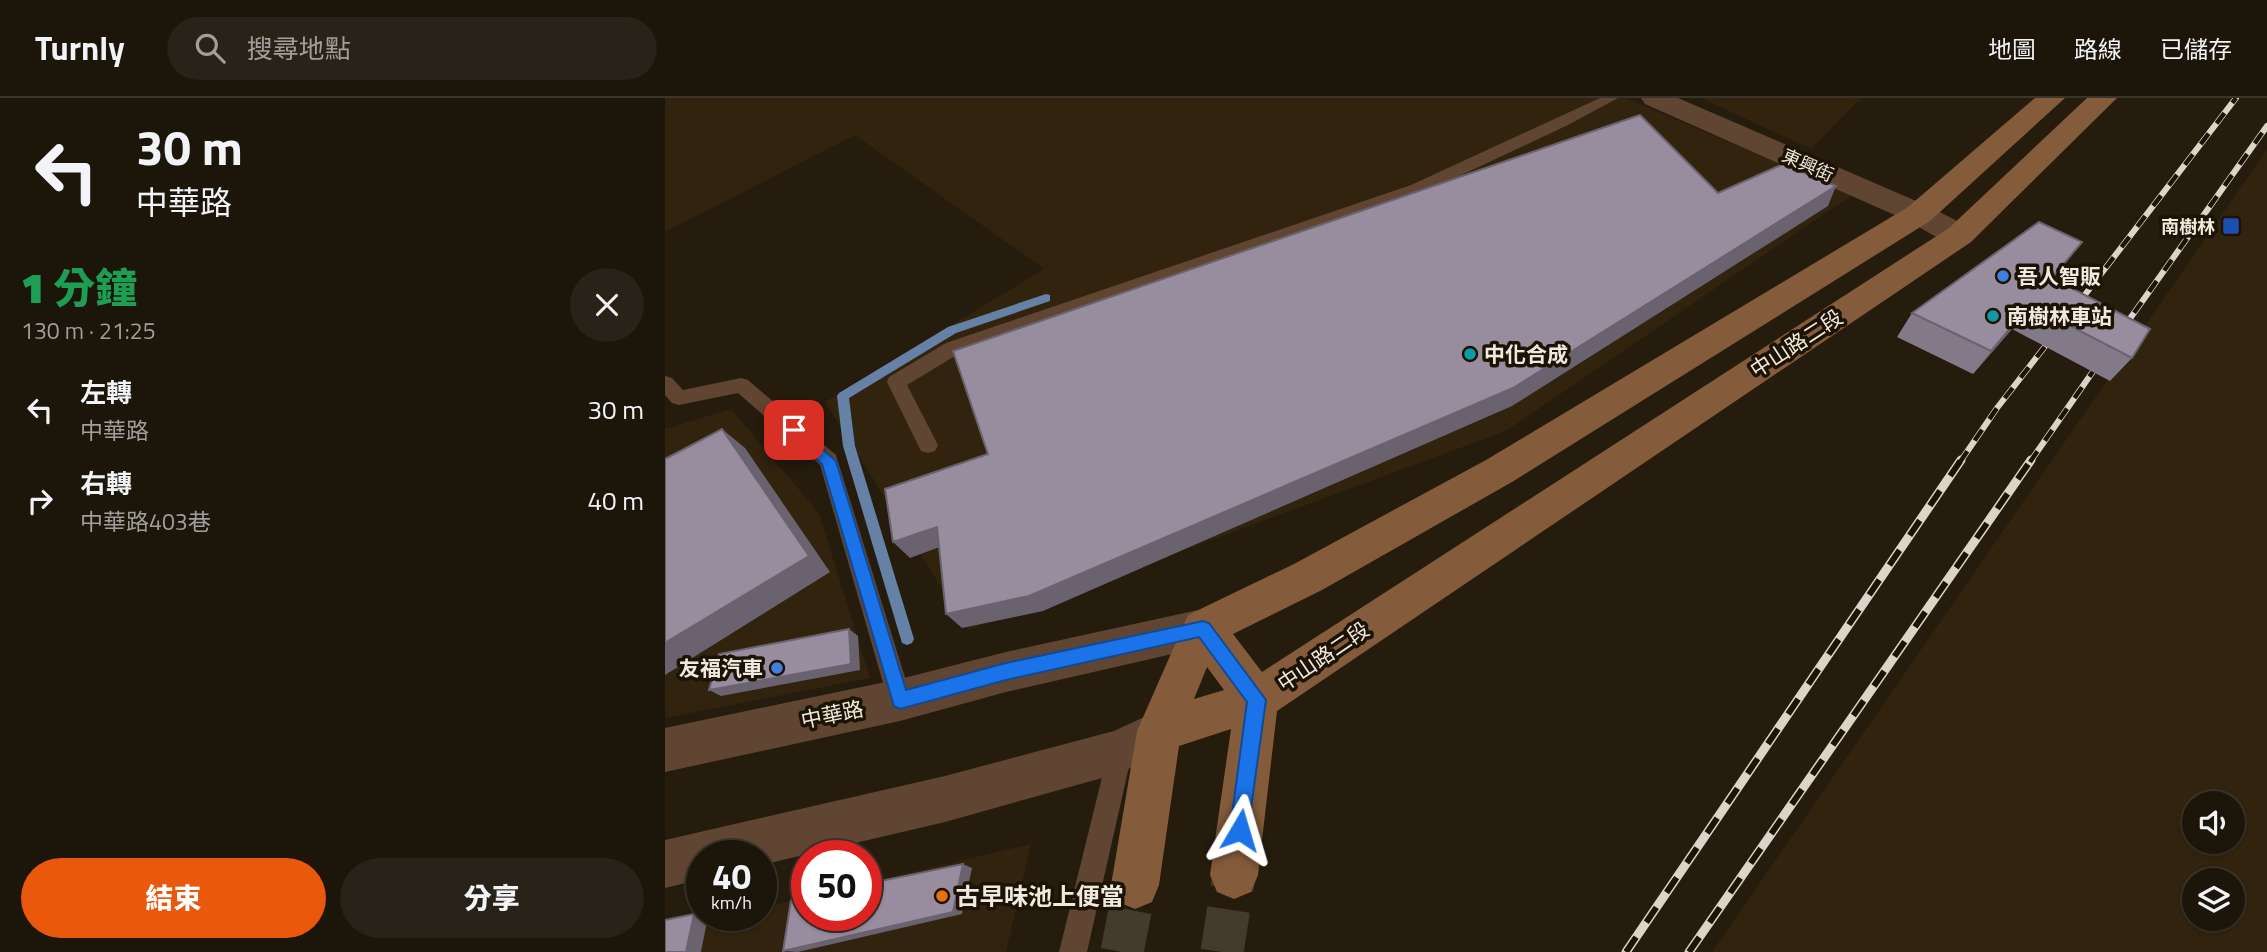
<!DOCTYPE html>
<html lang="zh-TW">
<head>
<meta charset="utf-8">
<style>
  :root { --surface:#1c150a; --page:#292218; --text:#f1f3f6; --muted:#a09f9c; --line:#3a342b; --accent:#ea580c }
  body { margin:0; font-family:"Titillium Web","Noto Sans TC",sans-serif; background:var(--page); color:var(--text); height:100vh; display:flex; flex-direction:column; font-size:26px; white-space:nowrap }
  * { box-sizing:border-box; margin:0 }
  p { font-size:23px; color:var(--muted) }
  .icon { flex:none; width:38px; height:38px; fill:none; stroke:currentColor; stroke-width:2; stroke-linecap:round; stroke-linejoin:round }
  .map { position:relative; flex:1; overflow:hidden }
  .side { display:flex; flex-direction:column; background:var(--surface); width:665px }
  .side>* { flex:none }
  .hud { background:#1c150a; color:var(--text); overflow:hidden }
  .fabs { position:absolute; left:1517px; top:693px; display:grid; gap:14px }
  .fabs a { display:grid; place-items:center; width:63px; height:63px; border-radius:50%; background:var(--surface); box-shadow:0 2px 5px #0004,0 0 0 2px var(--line); font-size:35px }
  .speed { position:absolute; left:21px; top:742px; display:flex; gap:14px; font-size:35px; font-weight:700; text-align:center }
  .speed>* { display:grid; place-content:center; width:91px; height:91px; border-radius:50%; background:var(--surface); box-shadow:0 2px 5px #0004,0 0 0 2px var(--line); line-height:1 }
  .speed small { font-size:18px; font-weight:400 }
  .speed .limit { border:10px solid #d22; background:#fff; color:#111 }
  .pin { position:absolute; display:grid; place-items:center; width:60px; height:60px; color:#fff; margin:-30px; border-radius:14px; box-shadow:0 4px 10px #0006 }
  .me { position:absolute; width:77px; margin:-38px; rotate:7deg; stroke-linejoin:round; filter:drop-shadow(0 0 5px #0008) }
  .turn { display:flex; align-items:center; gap:24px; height:147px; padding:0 21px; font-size:32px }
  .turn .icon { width:91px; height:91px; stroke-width:2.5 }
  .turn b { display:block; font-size:49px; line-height:60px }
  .round { display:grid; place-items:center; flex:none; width:74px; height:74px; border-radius:37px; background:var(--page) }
  .summary { display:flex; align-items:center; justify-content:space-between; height:119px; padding:0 21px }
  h1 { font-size:42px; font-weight:800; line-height:52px; color:#1e9e55 }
  .cta { display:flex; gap:14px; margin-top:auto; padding:14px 21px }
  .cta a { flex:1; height:80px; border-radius:42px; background:var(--accent); color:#fff; font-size:28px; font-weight:800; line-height:80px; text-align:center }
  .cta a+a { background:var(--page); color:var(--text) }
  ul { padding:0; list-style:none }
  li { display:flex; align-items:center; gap:21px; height:91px; padding:0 21px }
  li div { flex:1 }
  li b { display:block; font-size:26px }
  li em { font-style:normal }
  header { display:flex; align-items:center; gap:42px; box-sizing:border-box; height:98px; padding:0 35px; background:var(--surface); border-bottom:2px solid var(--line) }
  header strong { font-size:33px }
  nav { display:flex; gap:38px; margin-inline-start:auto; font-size:24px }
  .search { width:490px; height:63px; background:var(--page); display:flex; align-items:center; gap:18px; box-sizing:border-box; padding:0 24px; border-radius:38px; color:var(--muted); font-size:26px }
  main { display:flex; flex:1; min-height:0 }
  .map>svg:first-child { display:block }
  .built { fill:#31230e; fill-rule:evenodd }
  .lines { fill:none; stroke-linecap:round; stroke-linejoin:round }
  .stream { fill:#6581a6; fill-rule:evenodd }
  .secondary-tunnel { stroke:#443b2c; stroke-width:43; stroke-dasharray:43 21; stroke-linecap:butt }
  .service { fill:#5f4532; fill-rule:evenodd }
  .minor { fill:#5f4532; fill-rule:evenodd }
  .tertiary { fill:#5f4532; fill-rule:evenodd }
  .secondary { fill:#845b3b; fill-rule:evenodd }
  .rail-far1-casing { stroke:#dbd4c9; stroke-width:6 }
  .rail-casing { stroke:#dbd4c9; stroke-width:9 }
  .rail-far1 { stroke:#1d1305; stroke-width:4.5; stroke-dasharray:13; stroke-linecap:butt }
  .rail { stroke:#1d1305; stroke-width:6; stroke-dasharray:18; stroke-linecap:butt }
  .wall { fill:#827989 }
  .shaded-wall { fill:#6a636f }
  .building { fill:#978d9f; stroke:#6a636f; stroke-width:2 }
  .route { fill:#1a73e8; stroke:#114b97; stroke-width:2 }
  .transit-dot { fill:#1a4fb4; stroke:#1d1305; stroke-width:2.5 }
  .shop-dot { fill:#3f7fe0; stroke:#1d1305; stroke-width:2.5 }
  .culture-dot { fill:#0f9aa8; stroke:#1d1305; stroke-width:2.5 }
  .food-dot { fill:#e8710a; stroke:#1d1305; stroke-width:2.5 }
  .labels { text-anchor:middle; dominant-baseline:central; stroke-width:7; stroke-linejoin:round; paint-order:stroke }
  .far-street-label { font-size:18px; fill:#f0e9df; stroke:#1d1305 }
  .far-poi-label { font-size:18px; font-weight:bold; fill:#f0e9df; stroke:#1d1305; text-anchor:end }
  .poi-label { font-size:21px; font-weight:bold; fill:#f0e9df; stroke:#1d1305; text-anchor:start }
  .street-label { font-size:21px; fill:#f0e9df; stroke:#1d1305 }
  .near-poi-label { font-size:24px; font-weight:bold; fill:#f0e9df; stroke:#1d1305; text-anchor:start }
</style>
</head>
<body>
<header>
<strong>Turnly</strong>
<div class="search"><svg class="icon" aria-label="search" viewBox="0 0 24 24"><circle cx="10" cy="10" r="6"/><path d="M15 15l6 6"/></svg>搜尋地點</div>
<nav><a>地圖</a><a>路線</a><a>已儲存</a></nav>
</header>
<main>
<section class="side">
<div class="hud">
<div class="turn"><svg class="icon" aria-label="left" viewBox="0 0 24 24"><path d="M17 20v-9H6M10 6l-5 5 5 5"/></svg><div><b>30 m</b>中華路</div></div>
</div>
<div class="summary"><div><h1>1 分鐘</h1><p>130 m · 21:25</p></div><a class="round"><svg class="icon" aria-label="close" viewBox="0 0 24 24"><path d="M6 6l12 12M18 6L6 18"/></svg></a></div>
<ul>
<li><svg class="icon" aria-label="left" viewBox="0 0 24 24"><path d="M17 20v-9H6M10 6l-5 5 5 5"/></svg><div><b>左轉</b><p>中華路</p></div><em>30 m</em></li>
<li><svg class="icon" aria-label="right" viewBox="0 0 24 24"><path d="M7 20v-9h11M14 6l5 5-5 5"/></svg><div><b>右轉</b><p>中華路403巷</p></div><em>40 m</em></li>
</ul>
<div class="cta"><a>結束</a><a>分享</a></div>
</section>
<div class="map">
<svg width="1602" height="854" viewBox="0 0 1602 854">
  <rect width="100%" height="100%" fill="#261c0d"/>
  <g class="built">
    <polygon points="0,0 961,0 1187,97 841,333 303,532 160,304 379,171 190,37 0,134"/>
    <polygon points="1036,0 1196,0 1146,51"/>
    <path d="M1602,51V854H1047ZM1530,705H1568V744H1530ZM1530,782H1568V821H1530Z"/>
    <polygon points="66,311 154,415 205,580 0,620 0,331"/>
    <polygon points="366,746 341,854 0,854 0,832 65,817 96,817 96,810 142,799 142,817 201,817 201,785"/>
  </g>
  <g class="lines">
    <polygon class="stream" points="381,196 385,197 385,203 291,235 184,300 190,348 249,541 247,545 242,547 237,545 178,348 172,298 174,295 283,229"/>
    <g class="secondary-tunnel">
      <polyline points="457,854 470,787"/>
      <polyline points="557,854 569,777"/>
    </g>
    <g class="service">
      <polygon points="935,0 953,0 903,27 758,95 295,255 242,287 273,347 270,353 263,355 256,353 222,284 224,279 281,245 746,87"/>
      <polygon points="0,278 7,280 18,292 76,280 83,282 171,357 247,602 243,610 235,613 227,610 223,602 155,367 73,295 14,307 7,305 0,297"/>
      <polygon points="456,639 465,643 468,651 422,854 394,854 444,651 447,643"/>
    </g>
    <path class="minor" d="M976,0H1013L1265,109L1306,130L1310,137L1306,144C1284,151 1263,133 1243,123L980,6Z"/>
    <g class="tertiary">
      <polygon points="538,511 553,517 559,530 553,543 538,549 341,594 235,623 0,674 0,630 235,581 341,554"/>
      <polygon points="494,612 510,618 516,633 510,648 455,675 280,724 96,767 96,758 37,758 37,781 0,790 0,742 280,678 449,633"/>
    </g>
    <path class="secondary" d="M1370,0H1400L1265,123L847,384L657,492L568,536L597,574L1284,130L1422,0H1452L1306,144L612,613L593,777L586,794L569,801L552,794L545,777L566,631L514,648L494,787L487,804L470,811L453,804L446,787L472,633L523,517L629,466L821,362L1243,109ZM542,569L559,592L529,601Z"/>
    <g class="rail-far1-casing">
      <g id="rail-far1">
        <polyline points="1409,211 1571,0"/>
        <polyline points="1454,236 1602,28"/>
        <polyline points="1295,364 1332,310 1392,233"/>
        <polyline points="1365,364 1438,259"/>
      </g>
    </g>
    <g class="rail-casing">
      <g id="rail">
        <polyline points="961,854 1296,362"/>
        <polyline points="1024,854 1366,362"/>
      </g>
    </g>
    <use href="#rail-far1" class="rail-far1"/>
    <use href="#rail" class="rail"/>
  </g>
  <polygon class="wall" points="1388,181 1467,260 1445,283 1347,231 1308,276 1232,239 1247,215"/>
  <g class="shaded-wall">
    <polygon points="1171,88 1163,108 847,308 378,513 297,530 281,516"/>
    <polygon points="1365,207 1347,231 1308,276 1326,253"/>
    <polygon points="57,331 80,350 165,474 0,577 0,545"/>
    <polygon points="272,429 288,444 245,460 228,444"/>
    <polygon points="184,531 193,538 195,572 56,598 44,592"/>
    <polygon points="298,766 307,770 297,816 133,854 118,853"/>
    <polygon points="29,816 43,818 36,854 21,854"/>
  </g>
  <g class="building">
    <polygon points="975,17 1053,95 1118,66 1171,88 848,290 364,498 281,516 272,429 228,444 220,391 323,356 288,253"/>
    <polygon points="1374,124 1417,144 1387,180 1485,231 1467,260 1365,207 1326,253 1247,215"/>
    <polygon points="57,331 144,458 0,545 0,361"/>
    <polygon points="184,531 186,566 44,592 54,556"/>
    <polygon points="298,766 288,814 118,853 126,802 142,799 142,817 201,817 201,786"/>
    <polygon points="29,816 21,854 0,854 0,822"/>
  </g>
  <polygon class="route" points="129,327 171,363 241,592 341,565 538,523 544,525 601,602 582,739 575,742 568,739 565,732 582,604 534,539 341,582 235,611 229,608 157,366 124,337 121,332"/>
  <rect class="transit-dot" x="1557" y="119" width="18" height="18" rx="3.5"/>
  <g class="shop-dot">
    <circle cx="1338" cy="178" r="7"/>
    <circle cx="112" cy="570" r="7"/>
  </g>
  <g class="culture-dot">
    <circle cx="1328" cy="218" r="7"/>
    <circle cx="805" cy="256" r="7"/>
  </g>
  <circle class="food-dot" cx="277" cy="798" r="7"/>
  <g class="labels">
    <g class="far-street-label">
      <text transform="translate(1143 67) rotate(24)">東興街</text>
    </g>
    <g class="far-poi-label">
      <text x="1550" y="128">南樹林</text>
    </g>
    <g class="poi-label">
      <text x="1352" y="178">吾人智販</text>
      <text x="1342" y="218">南樹林車站</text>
      <text x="819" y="256">中化合成</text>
      <text x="98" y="570" text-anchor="end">友福汽車</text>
    </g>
    <g class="street-label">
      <text transform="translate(1131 245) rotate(-33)">中山路二段</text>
      <text transform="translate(658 558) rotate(-34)">中山路二段</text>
      <text transform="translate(167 616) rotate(-12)">中華路</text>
    </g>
    <g class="near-poi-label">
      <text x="291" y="798">古早味池上便當</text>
    </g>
  </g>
</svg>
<div class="fabs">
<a><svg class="icon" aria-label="sound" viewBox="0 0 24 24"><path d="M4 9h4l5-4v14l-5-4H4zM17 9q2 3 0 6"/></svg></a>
<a><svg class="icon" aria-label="layers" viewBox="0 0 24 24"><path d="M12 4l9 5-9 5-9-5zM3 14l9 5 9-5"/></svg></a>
</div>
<div class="speed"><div>40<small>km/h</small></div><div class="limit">50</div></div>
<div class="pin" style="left:129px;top:332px;background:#d93025"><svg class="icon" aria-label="arrive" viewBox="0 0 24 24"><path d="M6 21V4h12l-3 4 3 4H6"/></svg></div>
<svg class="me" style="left:575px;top:732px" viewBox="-20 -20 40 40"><path d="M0-17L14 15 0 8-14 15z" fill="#1a73e8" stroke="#fff" stroke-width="4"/></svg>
</div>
</main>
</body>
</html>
